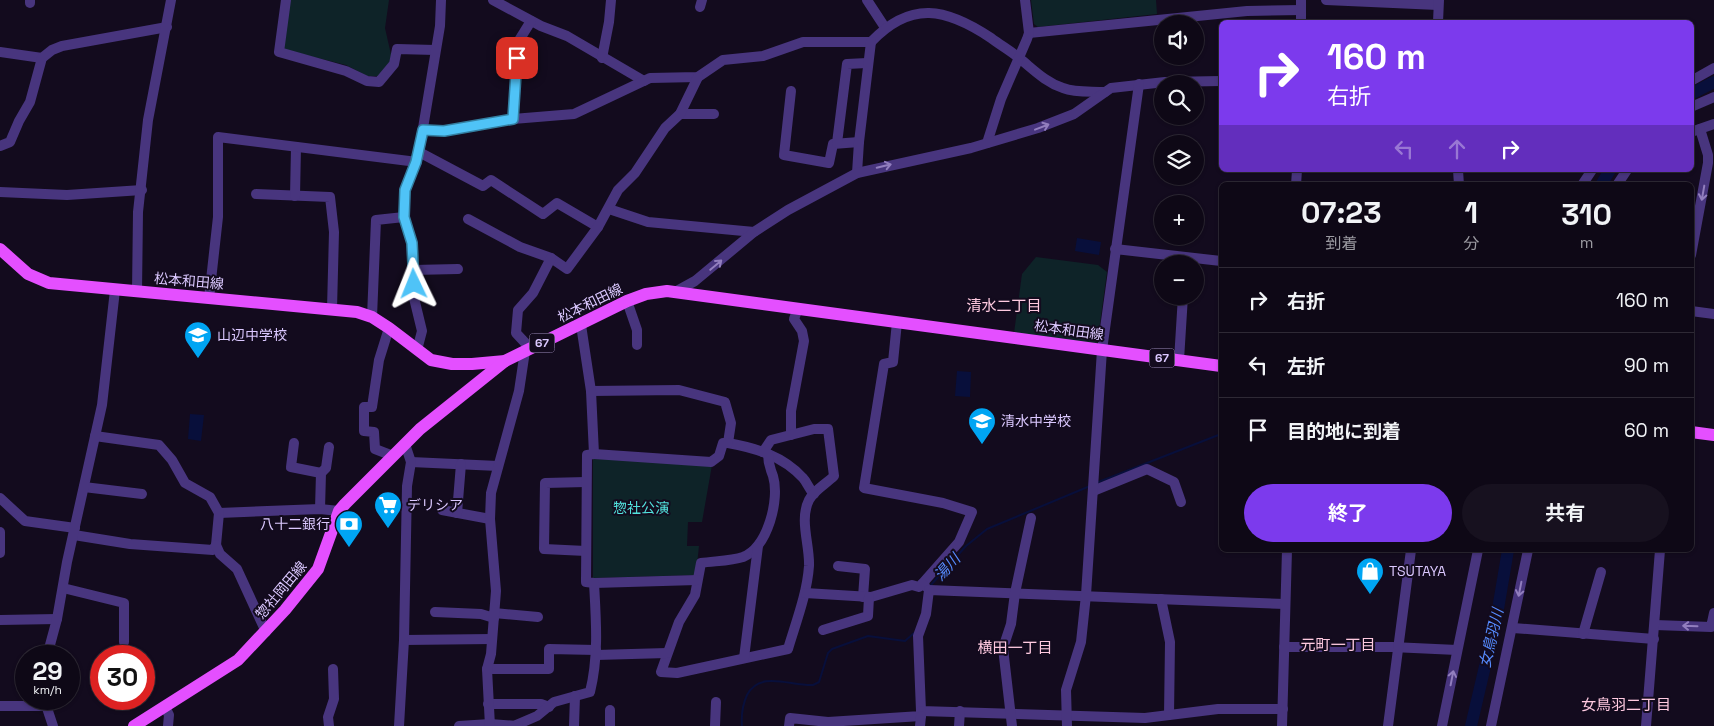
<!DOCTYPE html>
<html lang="ja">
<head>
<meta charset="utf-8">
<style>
  :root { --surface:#0e0816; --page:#17111f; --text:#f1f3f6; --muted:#9b9aa1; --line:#2e2935; --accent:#7c3aed }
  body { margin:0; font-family:"Space Grotesk","Noto Sans JP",sans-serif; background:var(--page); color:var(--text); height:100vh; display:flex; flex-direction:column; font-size:19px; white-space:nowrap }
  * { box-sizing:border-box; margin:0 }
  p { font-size:16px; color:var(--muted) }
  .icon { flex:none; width:28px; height:28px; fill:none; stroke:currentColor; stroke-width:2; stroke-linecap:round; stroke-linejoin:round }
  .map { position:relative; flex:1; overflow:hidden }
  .side { position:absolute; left:1219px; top:182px; width:475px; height:370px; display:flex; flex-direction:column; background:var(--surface); border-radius:8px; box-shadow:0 1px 4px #0004,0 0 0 1px var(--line) }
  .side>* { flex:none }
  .hud { position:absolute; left:1219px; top:20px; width:475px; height:152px; border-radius:8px; box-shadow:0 1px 4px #0004,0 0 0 1px var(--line); background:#7c3aed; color:#fff; overflow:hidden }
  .fabs { position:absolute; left:1154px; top:15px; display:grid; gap:10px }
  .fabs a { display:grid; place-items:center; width:50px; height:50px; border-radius:50%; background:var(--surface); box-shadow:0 1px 4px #0004,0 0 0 1px var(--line); font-size:25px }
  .speed { position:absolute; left:15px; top:645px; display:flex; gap:10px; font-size:25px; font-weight:700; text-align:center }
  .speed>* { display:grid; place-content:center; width:65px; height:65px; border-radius:50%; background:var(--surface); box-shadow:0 1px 4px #0004,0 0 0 1px var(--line); line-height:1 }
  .speed small { font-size:12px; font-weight:400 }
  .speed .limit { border:8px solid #d22; background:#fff; color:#111 }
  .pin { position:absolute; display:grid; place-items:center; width:42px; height:42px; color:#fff; margin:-21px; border-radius:10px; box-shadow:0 2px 8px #0006 }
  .me { position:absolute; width:55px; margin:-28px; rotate:358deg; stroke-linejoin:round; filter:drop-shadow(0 0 4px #0008) }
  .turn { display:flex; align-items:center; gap:18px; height:105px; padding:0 25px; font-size:22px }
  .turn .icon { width:65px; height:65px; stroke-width:2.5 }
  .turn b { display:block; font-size:35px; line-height:42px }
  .lanes { display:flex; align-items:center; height:48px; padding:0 25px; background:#0003; justify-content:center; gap:25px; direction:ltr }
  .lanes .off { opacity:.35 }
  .eta { display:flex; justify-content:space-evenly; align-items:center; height:85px; text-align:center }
  .eta b { font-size:30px; font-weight:700; line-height:35px }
  .action { display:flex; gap:10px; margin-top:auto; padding:10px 25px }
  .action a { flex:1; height:58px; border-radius:30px; background:var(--accent); color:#fff; font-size:20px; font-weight:700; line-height:58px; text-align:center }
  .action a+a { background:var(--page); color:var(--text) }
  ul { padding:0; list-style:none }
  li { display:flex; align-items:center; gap:15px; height:65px; padding:0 25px; border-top:1px solid var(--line) }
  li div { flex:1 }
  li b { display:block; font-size:19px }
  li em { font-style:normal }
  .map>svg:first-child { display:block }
  .green { fill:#0e2328 }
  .water { fill:#080f3b }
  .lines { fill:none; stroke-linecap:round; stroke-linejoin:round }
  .stream { stroke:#080f3b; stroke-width:2 }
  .river { stroke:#080f3b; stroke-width:12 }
  .minor { stroke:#48357e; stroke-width:10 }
  .major { stroke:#e44fff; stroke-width:12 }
  .oneway { stroke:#927ebe }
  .route-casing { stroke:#337fa1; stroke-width:12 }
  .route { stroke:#4fc3f7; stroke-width:9 }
  .labels { text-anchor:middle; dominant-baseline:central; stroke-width:4; stroke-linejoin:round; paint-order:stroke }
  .shield { fill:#130b1e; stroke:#9f8fbc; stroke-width:1 }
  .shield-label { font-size:12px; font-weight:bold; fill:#dbc8ff }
  .street-label { font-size:14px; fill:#dbc8ff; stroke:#130b1e }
  .poi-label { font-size:14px; fill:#dbc8ff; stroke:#130b1e; text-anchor:start }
  .park-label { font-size:14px; fill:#52e1dd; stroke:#130b1e }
  .neighbourhood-label { font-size:15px; fill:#ffcae0; stroke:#130b1e }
  .water-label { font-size:15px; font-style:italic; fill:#568bff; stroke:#130b1e }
</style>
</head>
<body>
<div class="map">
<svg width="1714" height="726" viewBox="0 0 1714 726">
  <rect width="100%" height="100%" fill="#130b1e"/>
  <g class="green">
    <polygon points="290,0 389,0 385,28 392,59 378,76 367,76 346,65 285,50 284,48"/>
    <polygon points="1031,0 1156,0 1157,14 1038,27 1034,24"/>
    <polygon points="1036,257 1098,265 1107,272 1097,345 1014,333 1022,274"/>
    <polygon points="593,457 712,465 702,522 688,522 687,546 699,546 696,575 593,578"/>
  </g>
  <g class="water">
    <polygon points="1077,238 1101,242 1099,255 1075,251"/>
    <polygon points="957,371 971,372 970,397 955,396"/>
    <polygon points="190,414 204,415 201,441 188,439"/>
  </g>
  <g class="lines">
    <g class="stream">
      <polyline points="1096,483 1221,434"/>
      <polyline points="930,586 966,546 987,529 1090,486"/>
      <path d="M742,726C741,714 742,706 747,695C760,670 790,686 813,685L819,682L828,653L832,649L868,636L905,641L914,633"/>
    </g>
    <g class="river">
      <polyline points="1691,94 1714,82"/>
      <polyline points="1601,185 1610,170"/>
      <polyline points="1471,726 1497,615 1508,550"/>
    </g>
    <g class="minor">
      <polyline points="30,0 30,3"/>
      <polyline points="286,0 279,52 346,71 367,81 379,82 394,64 397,49 435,50"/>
      <polyline points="493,0 541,26 567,36 644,81"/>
      <polyline points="867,0 884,26"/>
      <polyline points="1326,0 1438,5"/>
      <polyline points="700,7 702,0"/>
      <polyline points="1301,22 1301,0"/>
      <polyline points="1438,22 1439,0"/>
      <polyline points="1029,33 1247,11 1301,10"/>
      <polyline points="0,52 42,58"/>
      <polyline points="602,58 609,22 611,0"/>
      <polyline points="1691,81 1714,68"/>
      <polyline points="791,91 784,155 829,163 833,144 859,142"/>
      <polyline points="1691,107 1714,97"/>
      <polyline points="680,114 714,114"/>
      <polyline points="513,119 518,42 531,21"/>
      <path d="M423,130L444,131L513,119L574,114L650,78L698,77L723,60L763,56L803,42H871C911,0 946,8 991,38C1000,45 1011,51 1019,58C1033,69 1045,82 1063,88C1076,93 1091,91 1105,92"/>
      <polyline points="1691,132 1714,124"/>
      <polyline points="837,143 847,64 867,63"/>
      <polyline points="987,143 1001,99 1027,39 1029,33 1025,0"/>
      <polyline points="0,146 10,142 19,121 30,102 42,58 52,50 62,46 167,27"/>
      <polyline points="419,152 483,186 491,180 543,214 557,203 598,227"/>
      <polyline points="1458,170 1459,185"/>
      <polyline points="857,173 859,142 871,42"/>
      <polyline points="1296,185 1297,170"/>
      <polyline points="1582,185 1592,170"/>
      <polyline points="1617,185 1627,170"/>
      <polyline points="0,192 67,195 142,190"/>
      <polyline points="256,194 330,197 334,232 332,309"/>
      <polyline points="295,196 296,147"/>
      <polyline points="609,209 648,222 754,232"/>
      <polyline points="468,219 520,247 551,258 567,269 598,227 618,190 635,173 665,128 680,114 698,77"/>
      <polyline points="1115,249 1221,261"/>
      <polyline points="1691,255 1708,163 1708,155 1700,129"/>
      <polyline points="413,270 458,269"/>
      <polyline points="137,292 138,212 148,120 171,0"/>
      <polyline points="675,292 695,281 754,232 788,210 857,173 971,148 1038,128 1074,114 1111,88 1165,82 1221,81"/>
      <polyline points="209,298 218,217 218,137 417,162"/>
      <polyline points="627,301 637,330 637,345"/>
      <polyline points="1691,311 1714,314"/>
      <polyline points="372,317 376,220 404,217"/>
      <polyline points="897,322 893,362 884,364 864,488 943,503 972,512 959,542 922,584"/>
      <polyline points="389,328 379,360 372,407 364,407 364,431 374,432 375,449 393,456"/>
      <polyline points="530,348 516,333 518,310 533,293 551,258"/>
      <polyline points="417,350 422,331 414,298 412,243 404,217 405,190 419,152 440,26 441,0"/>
      <polyline points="1179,360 1183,296"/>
      <path d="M591,391L679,390L725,402L731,423L728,443C756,448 783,456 803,478C807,482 808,488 814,494"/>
      <polyline points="791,435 791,411 804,341 802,331 794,319 798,308"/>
      <polyline points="294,443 291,467 321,473"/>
      <path d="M763,452L771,440L814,429H828L834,476C826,484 814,490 809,500C799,520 810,545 809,566C807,594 796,622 788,649L677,673L661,672L679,622L695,595L701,563C714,561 731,561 743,557C768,547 780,499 773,476C770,467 768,465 768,454"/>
      <polyline points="594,454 711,462 719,456 723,443 728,443"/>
      <polyline points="411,462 498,466"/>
      <polyline points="586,482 545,483 544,549 586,551"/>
      <polyline points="84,487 142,494"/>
      <polyline points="1093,491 1147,469 1174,482 1181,502"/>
      <polyline points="0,498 25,521 75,528"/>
      <polyline points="320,509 321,473 326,468 329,447"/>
      <polyline points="442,510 490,519"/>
      <polyline points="219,513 320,509 339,511"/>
      <polyline points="457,513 461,464"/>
      <polyline points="0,532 0,553"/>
      <polyline points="74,535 130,544 213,550 216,545 219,513 210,497 185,483 172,460 159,445 95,436"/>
      <polyline points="216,545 220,554 237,569 266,632"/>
      <polyline points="838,566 865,569 863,597"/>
      <polyline points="594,583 697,580"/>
      <polyline points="63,588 124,603 124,642"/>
      <polyline points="805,593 871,597 912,585 919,587 922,584 925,586"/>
      <polyline points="1161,599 1170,642 1169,715"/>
      <polyline points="435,612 481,614 494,618"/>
      <polyline points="494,613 538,617"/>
      <polyline points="0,620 57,619"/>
      <polyline points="1655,625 1711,627 1714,613"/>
      <polyline points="1513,628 1654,639"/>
      <polyline points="823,630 868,616 869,597"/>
      <polyline points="1583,634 1601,572"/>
      <polyline points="404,640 492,639"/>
      <polyline points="1284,647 1392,647 1457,650"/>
      <polyline points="596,655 667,653"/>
      <polyline points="47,656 57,619 67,562 102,405 115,290"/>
      <polyline points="744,658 758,546"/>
      <polyline points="487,669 549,669 549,649 596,650"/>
      <polyline points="44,699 53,726"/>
      <polyline points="488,704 541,704 549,707"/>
      <polyline points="0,706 45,706"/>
      <polyline points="165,707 169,715 168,726"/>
      <polyline points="1283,709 1218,709 1145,718 921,711 918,636 926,614 929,590 1285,604"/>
      <polyline points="610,710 610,726"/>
      <path d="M516,725L537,716L554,702L590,692C599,656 596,619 594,583L586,582L587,455L594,454L591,391L581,325"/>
      <polyline points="329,726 328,717 334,699 333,669"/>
      <polyline points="399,726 404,640 407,486 411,462 405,444"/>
      <polyline points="459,726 490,724 518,726"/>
      <polyline points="490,726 487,669 491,654 496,591 490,519 491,493 519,391 525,351"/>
      <polyline points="574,726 575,696"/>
      <polyline points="715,726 716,702"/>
      <polyline points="789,726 790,718 828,722 921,716 921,711"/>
      <polyline points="920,726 921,716"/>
      <polyline points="959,726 960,711"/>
      <polyline points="1012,726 1003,648 1011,624 1015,593 1031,518"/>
      <polyline points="1067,726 1066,690 1081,642 1086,595 1102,350 1139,84"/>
      <polyline points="1282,726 1287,550"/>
      <polyline points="1388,726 1411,550"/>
      <polyline points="1442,726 1478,550"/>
      <polyline points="1491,726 1528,550"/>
      <polyline points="1646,726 1660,550"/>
    </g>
    <g class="major">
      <polyline points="0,249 28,274 49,283 357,312 372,317 389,328 431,360 452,364 472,364 505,361 627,301 646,294 667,291 1221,366"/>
      <polyline points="1691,432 1714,435"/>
      <polyline points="134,726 238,660 285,610 318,569 339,511 345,504 420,429 505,361"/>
    </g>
  </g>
  <defs><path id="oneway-shaft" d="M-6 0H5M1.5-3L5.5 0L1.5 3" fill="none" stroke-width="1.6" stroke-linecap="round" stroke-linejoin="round" transform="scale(1.25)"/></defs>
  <g class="oneway">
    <use href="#oneway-shaft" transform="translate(1042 127) rotate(-21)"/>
    <use href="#oneway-shaft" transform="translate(884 166) rotate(-14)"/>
    <use href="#oneway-shaft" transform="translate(1703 193) rotate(100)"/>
    <use href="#oneway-shaft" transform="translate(716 265) rotate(-40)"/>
    <use href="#oneway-shaft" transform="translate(1520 589) rotate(101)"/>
    <use href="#oneway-shaft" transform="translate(1690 626) rotate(-178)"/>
    <use href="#oneway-shaft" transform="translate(1452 678) rotate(-79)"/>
  </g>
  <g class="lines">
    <g class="route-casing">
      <polyline id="route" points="414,284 412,243 404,217 405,190 416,162 423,130 444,131 513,119 517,58"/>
    </g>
    <use href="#route" class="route"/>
  </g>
  <defs>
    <g id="school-pin" transform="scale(1.4375)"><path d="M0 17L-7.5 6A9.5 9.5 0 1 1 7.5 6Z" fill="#00a5f3" stroke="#130b1e"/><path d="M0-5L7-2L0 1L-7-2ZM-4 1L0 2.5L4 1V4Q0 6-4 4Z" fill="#fff"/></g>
    <g id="supermarket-pin" transform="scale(1.4375)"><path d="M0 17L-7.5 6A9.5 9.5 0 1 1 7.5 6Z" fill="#00a5f3" stroke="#130b1e"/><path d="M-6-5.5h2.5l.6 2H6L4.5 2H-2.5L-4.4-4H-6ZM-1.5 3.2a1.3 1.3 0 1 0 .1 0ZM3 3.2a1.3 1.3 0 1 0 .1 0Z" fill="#fff"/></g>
    <g id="bank-pin" transform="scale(1.4375)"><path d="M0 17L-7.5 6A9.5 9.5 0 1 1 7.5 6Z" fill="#00a5f3" stroke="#130b1e"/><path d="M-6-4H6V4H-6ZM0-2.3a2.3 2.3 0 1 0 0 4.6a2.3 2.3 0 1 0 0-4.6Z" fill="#fff"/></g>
    <g id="shop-pin" transform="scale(1.4375)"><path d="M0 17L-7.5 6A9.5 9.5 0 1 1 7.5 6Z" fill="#00a5f3" stroke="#130b1e"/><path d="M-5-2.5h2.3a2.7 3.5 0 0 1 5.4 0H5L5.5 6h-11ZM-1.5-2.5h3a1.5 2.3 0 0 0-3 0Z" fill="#fff"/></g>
  </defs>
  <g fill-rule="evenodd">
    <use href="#school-pin" x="198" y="335"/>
    <use href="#school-pin" x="982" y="421"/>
    <use href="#supermarket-pin" x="388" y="505"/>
    <use href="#bank-pin" x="349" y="524"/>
    <use href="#shop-pin" x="1370" y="571"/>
  </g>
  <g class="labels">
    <g class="shield">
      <rect x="529.5" y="333.5" width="25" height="19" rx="4"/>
      <rect x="1149.5" y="348.5" width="25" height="19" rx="4"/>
    </g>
    <g class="shield-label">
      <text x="542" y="343">67</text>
      <text x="1162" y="358">67</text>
    </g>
    <g class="street-label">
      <text transform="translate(189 281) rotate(5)">松本和田線</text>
      <text transform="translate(590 303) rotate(-26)">松本和田線</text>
      <text transform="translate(1069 330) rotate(8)">松本和田線</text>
      <text transform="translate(281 590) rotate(-50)">惣社岡田線</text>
    </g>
    <g class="poi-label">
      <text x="217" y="335">山辺中学校</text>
      <text x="1001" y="421">清水中学校</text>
      <text x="407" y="505">デリシア</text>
      <text x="330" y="524" text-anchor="end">八十二銀行</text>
      <text x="1389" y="571">TSUTAYA</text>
    </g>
    <g class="park-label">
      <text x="641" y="508">惣社公演</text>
    </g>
    <g class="neighbourhood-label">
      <text x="1004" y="305">清水二丁目</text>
      <text x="1338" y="644">元町一丁目</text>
      <text x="1015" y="647">横田一丁目</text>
      <text x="1626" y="704">女鳥羽二丁目</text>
    </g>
    <g class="water-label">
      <text transform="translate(947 567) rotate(-48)">湯川</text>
      <text transform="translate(1491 638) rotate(-77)">女鳥羽川</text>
    </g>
  </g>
</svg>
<div class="fabs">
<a><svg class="icon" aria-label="sound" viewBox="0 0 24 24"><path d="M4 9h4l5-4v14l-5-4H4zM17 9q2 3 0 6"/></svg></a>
<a><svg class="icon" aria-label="search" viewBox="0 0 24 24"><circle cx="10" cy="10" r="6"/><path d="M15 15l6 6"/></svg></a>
<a><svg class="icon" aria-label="layers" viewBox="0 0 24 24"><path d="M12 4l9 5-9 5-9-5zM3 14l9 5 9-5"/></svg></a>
<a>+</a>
<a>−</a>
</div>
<div class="speed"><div>29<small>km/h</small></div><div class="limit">30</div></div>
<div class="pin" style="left:517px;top:58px;background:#d93025"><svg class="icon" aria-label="arrive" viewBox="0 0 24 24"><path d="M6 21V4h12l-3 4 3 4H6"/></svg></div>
<svg class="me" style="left:414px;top:284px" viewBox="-20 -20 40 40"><path d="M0-17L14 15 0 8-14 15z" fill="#4fc3f7" stroke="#fff" stroke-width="4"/></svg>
<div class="hud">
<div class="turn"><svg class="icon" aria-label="right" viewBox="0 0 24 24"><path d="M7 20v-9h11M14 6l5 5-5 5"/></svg><div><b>160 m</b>右折</div></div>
<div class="lanes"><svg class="icon off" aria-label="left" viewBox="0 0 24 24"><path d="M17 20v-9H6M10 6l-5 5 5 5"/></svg><svg class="icon off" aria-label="ahead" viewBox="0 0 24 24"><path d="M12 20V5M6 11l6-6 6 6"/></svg><svg class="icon" aria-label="right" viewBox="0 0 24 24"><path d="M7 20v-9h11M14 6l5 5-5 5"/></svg></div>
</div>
<section class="side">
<div class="eta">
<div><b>07:23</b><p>到着</p></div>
<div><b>1</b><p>分</p></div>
<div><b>310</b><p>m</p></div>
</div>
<ul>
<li><svg class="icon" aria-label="right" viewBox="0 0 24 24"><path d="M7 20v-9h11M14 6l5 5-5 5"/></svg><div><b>右折</b></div><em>160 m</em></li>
<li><svg class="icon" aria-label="left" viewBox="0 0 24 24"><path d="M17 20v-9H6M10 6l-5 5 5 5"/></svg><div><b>左折</b></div><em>90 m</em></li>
<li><svg class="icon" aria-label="arrive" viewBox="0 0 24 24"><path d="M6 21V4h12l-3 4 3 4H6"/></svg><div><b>目的地に到着</b></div><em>60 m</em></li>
</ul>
<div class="action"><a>終了</a><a>共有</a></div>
</section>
</div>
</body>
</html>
